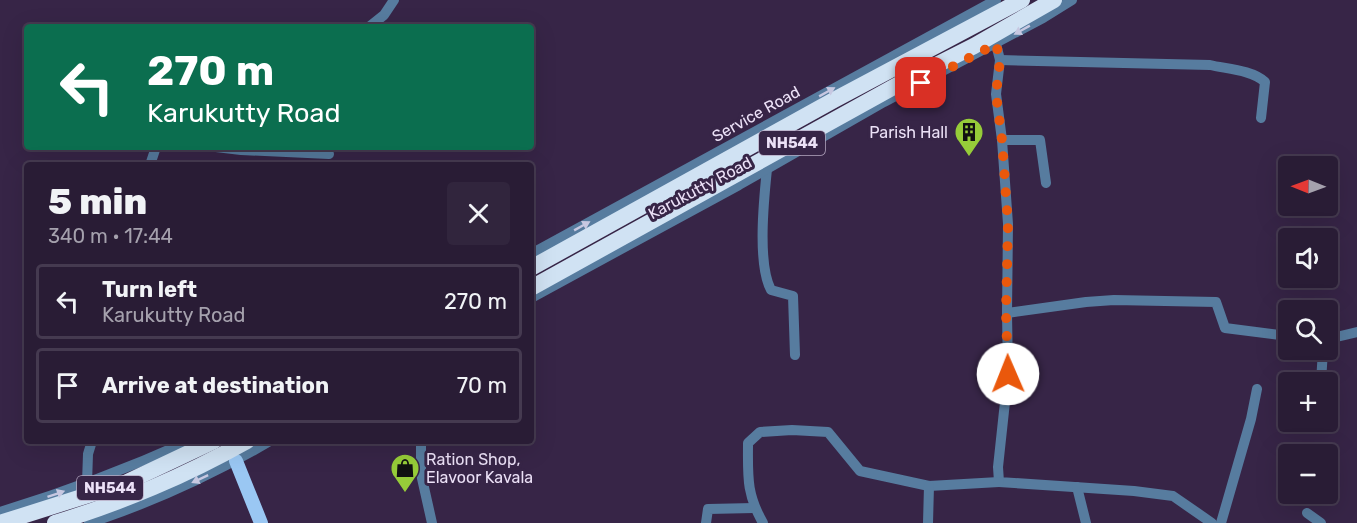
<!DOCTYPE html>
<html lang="en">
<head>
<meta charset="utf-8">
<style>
  :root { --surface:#291c35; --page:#31253d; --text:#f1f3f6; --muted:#a5a1ad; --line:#453a50 }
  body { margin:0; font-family:Rubik,sans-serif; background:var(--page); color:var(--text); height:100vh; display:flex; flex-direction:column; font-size:22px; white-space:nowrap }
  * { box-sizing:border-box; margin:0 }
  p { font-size:20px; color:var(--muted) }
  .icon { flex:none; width:33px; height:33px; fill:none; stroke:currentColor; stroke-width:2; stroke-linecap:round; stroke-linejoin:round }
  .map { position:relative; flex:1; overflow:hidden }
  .details { position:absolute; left:24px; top:162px; width:510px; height:282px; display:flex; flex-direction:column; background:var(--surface); border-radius:6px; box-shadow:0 6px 24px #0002,0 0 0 2px var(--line) }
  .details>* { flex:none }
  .banner { position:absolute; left:24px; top:24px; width:510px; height:126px; border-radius:6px; box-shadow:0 6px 24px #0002,0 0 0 2px var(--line); background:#0b6e4f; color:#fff; overflow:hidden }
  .needle { width:39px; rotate:271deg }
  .controls { position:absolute; left:1278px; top:156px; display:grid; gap:12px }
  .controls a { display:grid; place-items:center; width:60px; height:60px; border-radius:6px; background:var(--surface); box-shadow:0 6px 24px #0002,0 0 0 2px var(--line); font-size:30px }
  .pin { position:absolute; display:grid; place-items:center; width:51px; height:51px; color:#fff; margin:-26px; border-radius:12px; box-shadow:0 3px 9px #0006 }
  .me { position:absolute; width:66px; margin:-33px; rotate:359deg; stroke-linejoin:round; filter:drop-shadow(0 0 4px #0008) }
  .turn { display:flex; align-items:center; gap:21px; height:126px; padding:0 24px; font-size:27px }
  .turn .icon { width:78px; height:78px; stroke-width:2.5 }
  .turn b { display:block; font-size:42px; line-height:51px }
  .round { display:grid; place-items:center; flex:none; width:63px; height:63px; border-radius:6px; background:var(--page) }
  .overview { display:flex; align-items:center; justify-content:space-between; height:102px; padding:0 24px }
  h1 { font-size:36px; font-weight:800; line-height:45px }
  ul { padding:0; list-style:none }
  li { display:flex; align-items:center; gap:18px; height:75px; margin:0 12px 9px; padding:0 12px; border:3px solid var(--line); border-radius:6px }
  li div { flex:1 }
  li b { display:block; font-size:22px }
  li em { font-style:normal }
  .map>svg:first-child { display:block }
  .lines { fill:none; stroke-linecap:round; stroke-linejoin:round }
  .minor { stroke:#577c9f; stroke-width:10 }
  .major { stroke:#9ac7f3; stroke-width:14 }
  .highway { stroke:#d0e2f3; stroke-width:16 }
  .oneway { fill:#c7c8e1 }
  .route { stroke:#ea580c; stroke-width:10; stroke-dasharray:0 18 }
  .labels { text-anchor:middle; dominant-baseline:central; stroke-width:6; stroke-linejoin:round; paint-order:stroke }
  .shield { fill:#372547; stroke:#b6a9c2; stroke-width:1.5 }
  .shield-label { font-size:15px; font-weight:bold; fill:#ece1f7 }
  .street-label { font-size:16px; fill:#ece1f7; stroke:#372547 }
  .poi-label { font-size:16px; fill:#ece1f7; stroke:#372547; text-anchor:end }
</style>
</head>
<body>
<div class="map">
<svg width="1357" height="523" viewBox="0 0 1357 523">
  <rect width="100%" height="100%" fill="#372547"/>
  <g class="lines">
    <g class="minor">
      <polyline points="369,27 384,15 394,0"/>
      <polyline points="996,44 1000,60 996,94 1002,140 1008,224 1007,313 1008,374 998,467 999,482 1134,491 1173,496 1212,523"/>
      <path d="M1000,60L1210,65C1227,69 1252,70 1265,82L1261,118"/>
      <polyline points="1002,140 1040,140 1046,183"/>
      <polyline points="216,147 241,150 329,154"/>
      <polyline points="150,165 156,147"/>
      <path d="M767,169C764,198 757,264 771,290L793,296L795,355"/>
      <polyline points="531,254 996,0"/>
      <polyline points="531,298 739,185 884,102 1043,18 1072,0"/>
      <polyline points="1007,313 1086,302 1114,300 1216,302 1225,328 1288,336"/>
      <polyline points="1328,339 1357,332"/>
      <polyline points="1321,382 1323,350"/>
      <polyline points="421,441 421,474 432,523"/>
      <polyline points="87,483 88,454 92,441"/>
      <polyline points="1077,487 1086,523"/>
      <path d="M0,512C65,492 127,469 189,441"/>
      <polyline points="1307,513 1321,523"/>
      <path d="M89,523C153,502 212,475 270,441"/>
      <polyline points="706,523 708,509 754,508"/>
      <path d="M763,523C746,493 748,476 748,443L760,432L792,430L828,432L860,471L929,486L999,482"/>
      <polyline points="928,523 929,486"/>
      <polyline points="1221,523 1251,419 1257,389"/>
    </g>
    <polyline class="major" points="236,461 261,523"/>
    <g class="highway">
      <polyline points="531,268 834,100 1022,0"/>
      <polyline points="531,288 899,84 974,46 1054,0"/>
      <polyline points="0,523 123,484 214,441"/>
      <path d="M55,523C125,501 183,477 247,441"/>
    </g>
  </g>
  <defs><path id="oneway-solid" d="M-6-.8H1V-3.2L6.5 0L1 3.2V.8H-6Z" transform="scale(1.5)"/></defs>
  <g class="oneway">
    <use href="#oneway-solid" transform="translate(1022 30) rotate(151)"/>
    <use href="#oneway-solid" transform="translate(827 92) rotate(-29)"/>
    <use href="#oneway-solid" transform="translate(582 226) rotate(-29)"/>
    <use href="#oneway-solid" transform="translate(200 479) rotate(155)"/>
    <use href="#oneway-solid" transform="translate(56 494) rotate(-19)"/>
  </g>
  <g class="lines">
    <polyline class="route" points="921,83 996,44 1000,60 996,94 1002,140 1008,224 1006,313 1008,374"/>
  </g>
  <defs>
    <g id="building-pin" transform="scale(1.5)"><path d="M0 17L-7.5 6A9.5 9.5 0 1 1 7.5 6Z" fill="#96cc39" stroke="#372547"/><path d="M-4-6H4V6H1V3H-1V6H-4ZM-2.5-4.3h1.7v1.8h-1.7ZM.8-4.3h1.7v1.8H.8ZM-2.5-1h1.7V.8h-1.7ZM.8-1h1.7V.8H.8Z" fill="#111"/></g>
    <g id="shop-pin" transform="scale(1.5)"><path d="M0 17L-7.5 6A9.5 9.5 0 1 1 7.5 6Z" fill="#96cc39" stroke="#372547"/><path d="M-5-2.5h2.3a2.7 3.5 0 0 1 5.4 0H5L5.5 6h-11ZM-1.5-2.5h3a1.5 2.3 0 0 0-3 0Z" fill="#111"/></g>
  </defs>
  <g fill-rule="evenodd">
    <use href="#building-pin" x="969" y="132"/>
    <use href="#shop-pin" x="405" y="468"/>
  </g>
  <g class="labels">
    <g class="shield">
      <rect x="759" y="131" width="66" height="24" rx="4.5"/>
      <rect x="77" y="476" width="66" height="24" rx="4.5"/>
    </g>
    <g class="shield-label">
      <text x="792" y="143">NH544</text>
      <text x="110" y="488">NH544</text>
    </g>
    <g class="street-label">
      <text transform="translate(756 114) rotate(-29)">Service Road</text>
      <text transform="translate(700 188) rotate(-28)">Karukutty Road</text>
    </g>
    <g class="poi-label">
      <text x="948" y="132">Parish Hall</text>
      <text x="426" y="459" text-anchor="start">Ration Shop,<tspan x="426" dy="18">Elavoor Kavala</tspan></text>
    </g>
  </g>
</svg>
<div class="controls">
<a><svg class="needle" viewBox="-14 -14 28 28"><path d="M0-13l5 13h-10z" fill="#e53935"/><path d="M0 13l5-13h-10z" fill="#a5a1ad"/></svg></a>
<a><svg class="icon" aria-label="sound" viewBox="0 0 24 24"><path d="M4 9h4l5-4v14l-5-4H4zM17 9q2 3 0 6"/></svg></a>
<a><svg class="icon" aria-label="search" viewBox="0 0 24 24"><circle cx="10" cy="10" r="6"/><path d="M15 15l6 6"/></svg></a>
<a>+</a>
<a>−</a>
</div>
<div class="pin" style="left:921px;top:83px;background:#d93025"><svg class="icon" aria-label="arrive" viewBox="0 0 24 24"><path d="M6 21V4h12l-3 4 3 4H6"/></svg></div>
<svg class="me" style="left:1008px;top:374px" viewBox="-20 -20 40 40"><circle r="19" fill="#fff"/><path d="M0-13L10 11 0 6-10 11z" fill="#ea580c"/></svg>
<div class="banner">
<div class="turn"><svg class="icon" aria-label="left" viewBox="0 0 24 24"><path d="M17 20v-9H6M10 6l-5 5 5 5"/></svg><div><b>270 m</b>Karukutty Road</div></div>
</div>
<section class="details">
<div class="overview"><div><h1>5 min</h1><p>340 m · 17:44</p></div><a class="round"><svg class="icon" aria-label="close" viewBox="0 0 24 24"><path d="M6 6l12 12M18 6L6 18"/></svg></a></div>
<ul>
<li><svg class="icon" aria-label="left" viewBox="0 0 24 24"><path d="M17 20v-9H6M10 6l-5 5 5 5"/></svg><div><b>Turn left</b><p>Karukutty Road</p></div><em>270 m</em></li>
<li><svg class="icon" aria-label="arrive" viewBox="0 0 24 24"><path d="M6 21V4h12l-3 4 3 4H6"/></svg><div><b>Arrive at destination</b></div><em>70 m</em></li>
</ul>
</section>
</div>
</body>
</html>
